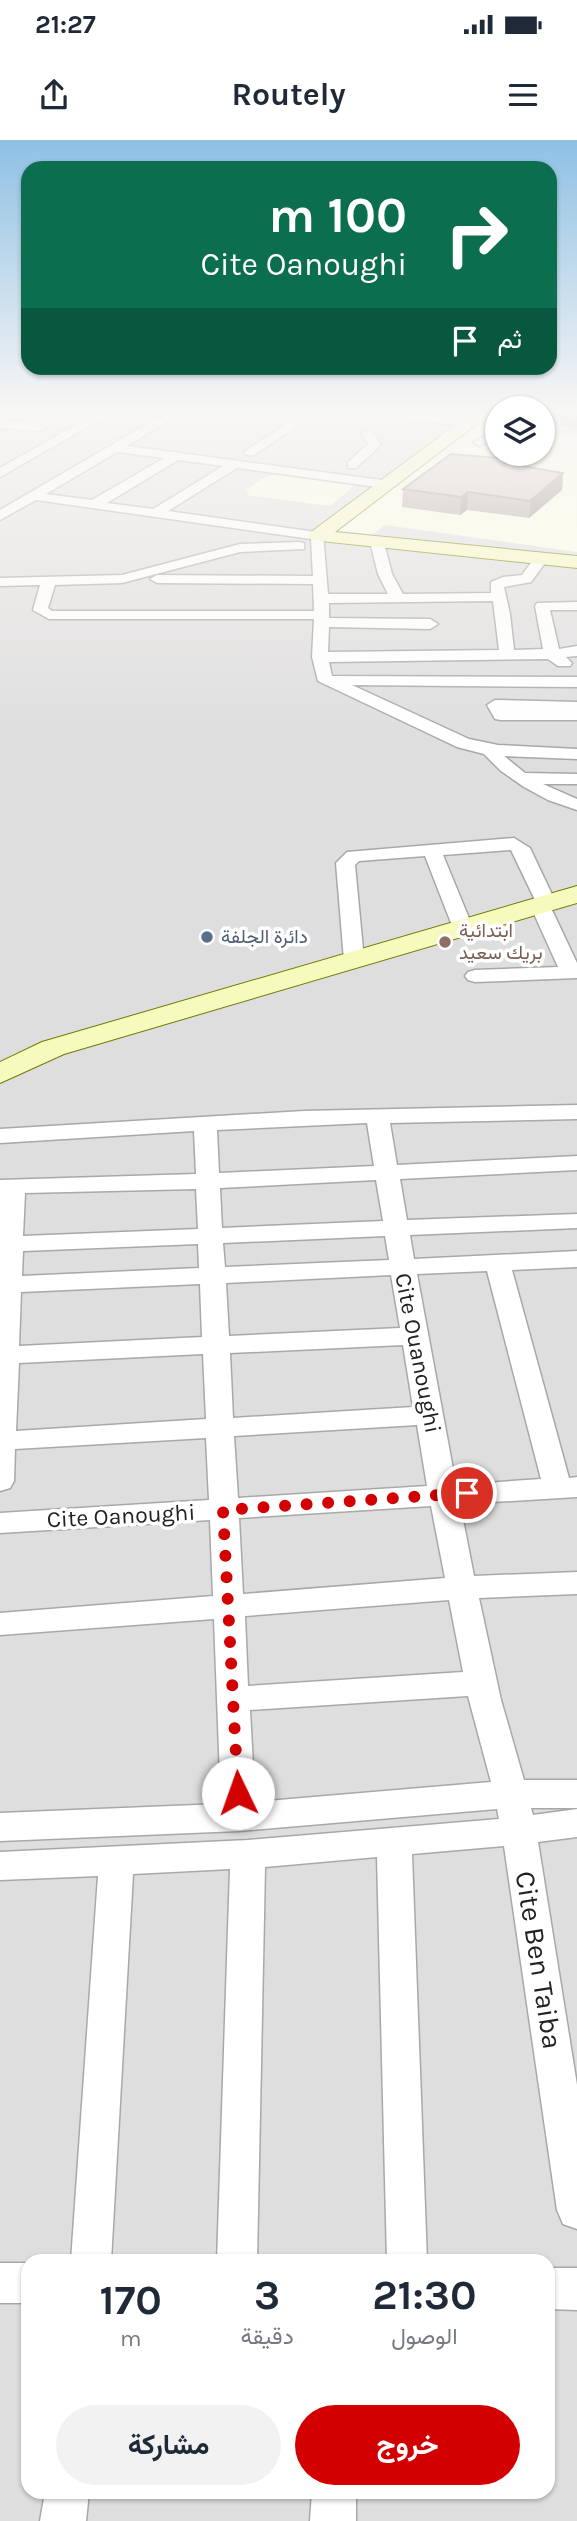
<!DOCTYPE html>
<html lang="ar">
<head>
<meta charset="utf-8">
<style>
  :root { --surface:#fff; --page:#f2f2f3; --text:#1f2937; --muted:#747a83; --accent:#d20001 }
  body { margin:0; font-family:Karla,Vazirmatn,sans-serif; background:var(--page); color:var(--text); direction:rtl; height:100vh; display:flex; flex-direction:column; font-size:26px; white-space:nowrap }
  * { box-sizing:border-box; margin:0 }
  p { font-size:23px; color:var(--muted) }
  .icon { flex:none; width:38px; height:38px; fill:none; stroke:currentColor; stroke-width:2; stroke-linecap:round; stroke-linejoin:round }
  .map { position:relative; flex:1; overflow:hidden; direction:ltr }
  .side { position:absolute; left:21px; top:2114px; width:534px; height:245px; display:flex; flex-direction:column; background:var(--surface); border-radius:21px; box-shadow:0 2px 5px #0004; direction:rtl }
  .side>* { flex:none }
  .guide { position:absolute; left:21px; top:21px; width:536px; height:214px; border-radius:21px; box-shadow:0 2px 5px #0004; direction:rtl; background:#0b6e4f; color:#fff; overflow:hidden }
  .controls { position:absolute; left:485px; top:256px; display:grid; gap:14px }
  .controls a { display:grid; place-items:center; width:70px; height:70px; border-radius:50%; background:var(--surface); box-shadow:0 2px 5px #0004; font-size:35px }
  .pin { position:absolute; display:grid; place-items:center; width:60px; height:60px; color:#fff; margin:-30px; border:4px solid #fff; border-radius:50%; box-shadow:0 2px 7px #0007 }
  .me { position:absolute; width:77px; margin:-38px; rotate:357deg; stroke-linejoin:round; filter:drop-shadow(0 0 5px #0008) }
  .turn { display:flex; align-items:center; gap:24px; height:147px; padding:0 35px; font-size:32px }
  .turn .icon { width:91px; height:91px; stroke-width:2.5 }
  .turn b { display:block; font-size:49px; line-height:60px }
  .then { display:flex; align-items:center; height:66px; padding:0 35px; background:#0003; gap:14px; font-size:26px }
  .eta { display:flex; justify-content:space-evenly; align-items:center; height:119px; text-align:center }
  .eta b { font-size:42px; font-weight:700; line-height:49px }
  .action { display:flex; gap:14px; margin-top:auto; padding:14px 35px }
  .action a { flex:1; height:80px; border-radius:42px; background:var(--accent); color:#fff; font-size:28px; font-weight:700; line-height:80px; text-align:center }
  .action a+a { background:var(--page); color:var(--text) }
  .status { display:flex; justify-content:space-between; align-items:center; height:49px; padding:0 35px; background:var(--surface); direction:ltr }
  .status svg { height:19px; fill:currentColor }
  header { display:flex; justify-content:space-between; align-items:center; height:91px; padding:0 35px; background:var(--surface); font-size:32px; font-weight:700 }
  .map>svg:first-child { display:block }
  .residential { fill:#dfdede; fill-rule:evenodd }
  .education { fill:#ffffe3 }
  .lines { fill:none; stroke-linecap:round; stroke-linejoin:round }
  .street-casing { stroke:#a8a8a8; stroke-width:3 }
  .secondary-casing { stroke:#6f7b05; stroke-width:2 }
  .street { fill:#fff; fill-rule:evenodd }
  .secondary { fill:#f7fabd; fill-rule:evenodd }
  .wall { fill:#aaa39d }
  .shaded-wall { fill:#8b8580 }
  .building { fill:#c6beb7; stroke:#8b8580; stroke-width:2 }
  .route { stroke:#d20001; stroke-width:12; stroke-dasharray:0 21.6 }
  .service-dot { fill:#5c6f8a; stroke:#fff; stroke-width:2.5 }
  .education-dot { fill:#8d6e63; stroke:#fff; stroke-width:2.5 }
  .labels { text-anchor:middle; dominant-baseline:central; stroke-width:7; stroke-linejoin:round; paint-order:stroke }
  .far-education-label { font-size:19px; fill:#785e54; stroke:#fff; text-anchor:start }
  .far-service-label { font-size:19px; fill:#4e5e75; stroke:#fff; text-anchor:start }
  .street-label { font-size:23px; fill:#212121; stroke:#fff }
  .near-street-label { font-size:28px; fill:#212121; stroke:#fff }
</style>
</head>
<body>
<div class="status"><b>21:27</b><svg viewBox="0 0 49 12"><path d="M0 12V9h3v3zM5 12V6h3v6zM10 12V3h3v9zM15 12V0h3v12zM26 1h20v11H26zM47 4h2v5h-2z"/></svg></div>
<header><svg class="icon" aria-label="menu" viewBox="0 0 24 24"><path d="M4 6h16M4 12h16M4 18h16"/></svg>Routely<svg class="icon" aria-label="share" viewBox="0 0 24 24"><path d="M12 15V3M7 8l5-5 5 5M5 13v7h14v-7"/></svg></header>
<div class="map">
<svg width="577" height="2381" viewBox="0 0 577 2381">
  <rect width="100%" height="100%" fill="#f1eee8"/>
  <path class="residential" d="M0,269H497V313H542L543,269H577V2381H0ZM28,2121H548V2352H28Z"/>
  <g class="education">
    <polygon points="480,285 497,287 497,313 542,313 543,292 577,296 577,412 385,385 372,395 334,390"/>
    <polygon points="276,334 355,345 330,366 247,355 249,351 244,351 265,337"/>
  </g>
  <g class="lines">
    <g class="street-casing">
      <g id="street">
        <polygon points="61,269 75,269 40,291 0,288 0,280 38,283"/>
        <polygon points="104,269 119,269 0,337 0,328"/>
        <path d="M173,269H187L127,306L389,341V347L384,348L237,328L168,371L323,393L328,454H388L378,434L371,406L383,399L390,403L385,407L392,434L403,454L491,453V442L503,437L522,435L536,416H546L548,419L531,442L504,447L510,474L514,510L543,509L535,466L537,463L577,462V470H550L559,509L577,506V516L566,517L572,523L570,526H558L548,519L329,522L332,536L577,537V547L352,545L469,599L498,605L577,609V619L504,616L525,633L577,634V644H543L577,659V670L548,660L524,647L501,631L484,614L457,607L318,541L312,517L314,479H49L33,470L40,445L0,446V438L122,435L240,404L299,402L304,403V409L240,412L122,443L55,445L48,468L52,471H314L313,444L157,443L150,439L157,435L313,436L311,399L36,360L0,380V370ZM117,312L164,318L92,360L46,354ZM178,320L223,326L153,369L107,363ZM493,461L499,510L328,512L329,487L430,489L438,484L430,479L329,478V463Z"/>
        <polygon points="309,269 323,269 254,315 246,315 244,312"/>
        <polygon points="357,269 390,269 469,279 475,283 469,287 363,273"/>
        <polygon points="367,290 371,291 381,305 356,328 348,328 348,322 368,304 361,294"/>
        <polygon points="497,290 497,298 479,306 473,302"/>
        <polygon points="495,560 577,562 577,580 501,580 495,579 487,565"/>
        <polygon points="514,698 530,708 556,763 551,768 577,823 577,838 475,842 468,840 465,836 468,832 475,830 558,827 530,765 535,760 511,710 443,715 473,788 470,792 456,792 453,788 425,716 359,721 355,725 364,820 361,824 347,824 344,820 336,723 347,712"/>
        <path d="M577,965V979L390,983L397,1025L577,1016V1030L400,1039L407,1080L577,1074V1088L410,1095L414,1119L577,1111V1127L512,1130L569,1338L577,1337V1357L460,1364L474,1436L577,1432V1454L479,1458L501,1560L524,1640H577V1668H531L533,1675L577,1669V1697L538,1702L577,1945V2089L563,2084L557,2070L504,1706L412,1714L427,2121H387L377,1717L265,1727L257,2121H217L230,1729L133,1734L111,2121H71L98,1736L0,1740V1712L248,1700L499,1679L497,1669L239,1691L0,1701V1673L221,1664L214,1479L0,1495V1473L213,1456L210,1380L0,1393V1373L209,1360L206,1298L15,1309L14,1341L10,1348L0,1351V1040L196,1034L194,991L0,1003V989L304,971ZM367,983L374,1026L219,1033L217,990ZM376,1040L383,1081L222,1088L220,1048ZM196,1049L198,1089L23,1096L25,1053ZM385,1096L389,1120L225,1127L223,1103ZM198,1104L199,1128L22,1136L23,1111ZM487,1131L541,1339L456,1345L417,1134ZM391,1135L400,1188L229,1196L226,1143ZM200,1144L202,1197L19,1206L21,1152ZM403,1205L413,1267L233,1278L230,1213ZM203,1214L206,1279L16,1291L19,1223ZM417,1285L427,1346L238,1358L234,1296ZM431,1366L445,1438L243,1454L239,1378ZM449,1460L463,1532L248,1546L245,1476ZM468,1556L491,1642L255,1662L250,1570Z"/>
        <rect x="0" y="2123" width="28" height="40"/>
        <polygon points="548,2128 577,2128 577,2170 548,2169"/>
        <polygon points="45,2352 89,2352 86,2381 40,2381"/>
        <polygon points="312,2352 356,2352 356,2381 310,2381"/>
      </g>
    </g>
    <g class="secondary-casing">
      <g id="secondary">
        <polygon points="477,269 496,269 335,392 577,416 577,428 311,400 308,396 311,392"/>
        <polygon points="577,746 577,763 64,914 0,943 0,922 42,902"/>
      </g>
    </g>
    <use href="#street" class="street"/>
    <use href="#secondary" class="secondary"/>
  </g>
  <g class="wall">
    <polygon points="542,269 577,269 577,288 542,284"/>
    <polygon points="509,319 509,323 563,333 562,350 529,378 467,370 460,375 402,367 403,349"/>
  </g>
  <g class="shaded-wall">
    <polygon points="563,333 562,350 529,378 530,361"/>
    <polygon points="468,352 467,370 460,375 461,357"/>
  </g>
  <g class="building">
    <polygon points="542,269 577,269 577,279 542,275"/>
    <polygon points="451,314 509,319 505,323 563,333 530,361 468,352 461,357 403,349"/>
  </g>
  <linearGradient id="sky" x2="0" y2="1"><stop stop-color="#8ec0e4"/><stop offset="0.45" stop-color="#f9f7f5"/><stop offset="1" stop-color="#f9f7f5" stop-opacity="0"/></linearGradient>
  <rect width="577" height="602" fill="url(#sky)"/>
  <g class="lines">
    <polyline class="route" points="238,1653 223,1370 467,1353"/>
  </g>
  <circle class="service-dot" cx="207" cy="797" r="7"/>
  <circle class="education-dot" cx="445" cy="802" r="7"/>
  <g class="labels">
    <g class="far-education-label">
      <text x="459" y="791">ابتدائية<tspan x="459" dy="22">بريك سعيد</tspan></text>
    </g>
    <g class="far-service-label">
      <text x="221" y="797">دائرة الجلفة</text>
    </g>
    <g class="street-label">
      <text transform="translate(418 1213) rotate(79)">Cite Ouanoughi</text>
      <text transform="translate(121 1376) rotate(-3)">Cite Oanoughi</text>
    </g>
    <g class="near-street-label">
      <text transform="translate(539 1820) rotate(81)">Cite Ben Taiba</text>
    </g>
  </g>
</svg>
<div class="controls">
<a><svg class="icon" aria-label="layers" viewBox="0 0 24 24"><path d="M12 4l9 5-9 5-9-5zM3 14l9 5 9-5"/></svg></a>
</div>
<div class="pin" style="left:467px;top:1353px;background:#d93025"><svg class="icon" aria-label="arrive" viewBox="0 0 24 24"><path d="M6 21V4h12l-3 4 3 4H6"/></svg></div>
<svg class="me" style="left:238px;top:1653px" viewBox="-20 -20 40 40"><circle r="19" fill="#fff"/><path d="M0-13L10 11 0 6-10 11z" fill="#d20001"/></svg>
<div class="guide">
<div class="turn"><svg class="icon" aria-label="right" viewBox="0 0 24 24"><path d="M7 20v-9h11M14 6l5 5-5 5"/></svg><div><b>100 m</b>Cite Oanoughi</div></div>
<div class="then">ثم<svg class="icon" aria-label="arrive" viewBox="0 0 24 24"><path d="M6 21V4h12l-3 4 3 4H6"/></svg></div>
</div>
<section class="side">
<div class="eta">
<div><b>21:30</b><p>الوصول</p></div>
<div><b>3</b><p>دقيقة</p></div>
<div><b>170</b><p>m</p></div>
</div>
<div class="action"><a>خروج</a><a>مشاركة</a></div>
</section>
</div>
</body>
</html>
